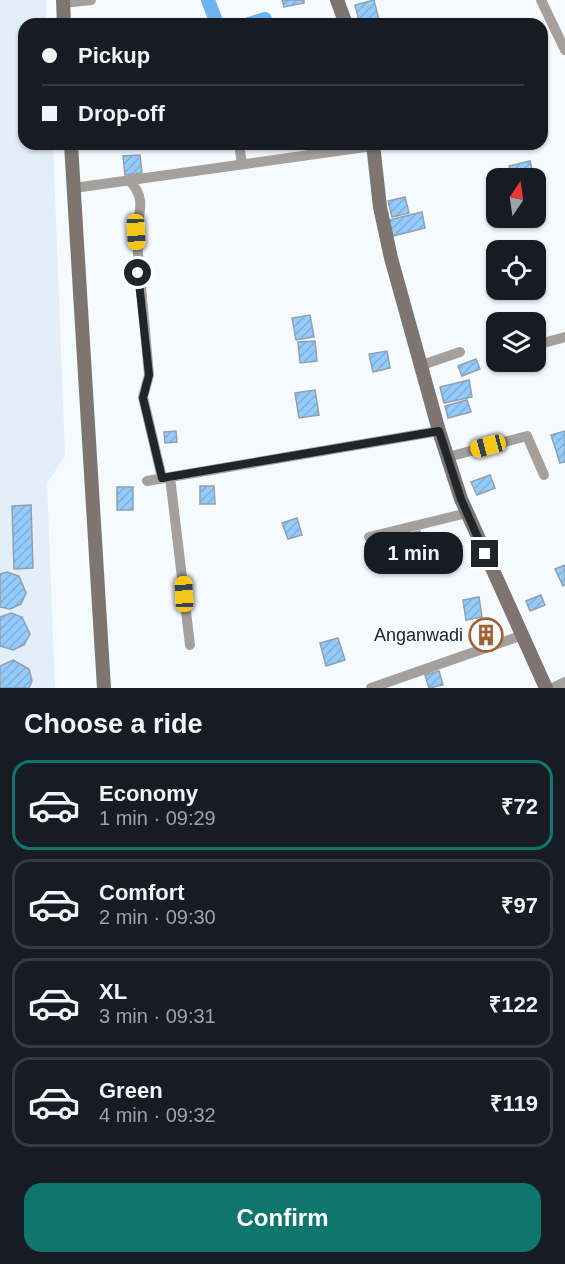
<!DOCTYPE html>
<meta charset="utf-8">
<style>
:root{--surface:#171b24;--page:#20242c;--text:#f1f3f6;--muted:#9ea1a6;--line:#363941;--accent:#0f766e}
body{margin:0;font-family:Helvetica,sans-serif;background:var(--page);color:var(--text);height:100vh;display:flex;flex-direction:column;font-size:22px;white-space:nowrap}
*{box-sizing:border-box;margin:0}
p{font-size:20px;color:var(--muted)}
.icon{flex:none;width:33px;height:33px;fill:none;stroke:currentColor;stroke-width:2;stroke-linecap:round;stroke-linejoin:round}
.map{position:relative;height:688px;overflow:hidden}
.panel{display:flex;flex-direction:column;background:var(--surface);flex:1}
.panel>*{flex:none}
.top-card{position:absolute;left:18px;top:18px;width:530px;height:132px;border-radius:18px;box-shadow:0 2px 4px #0004;display:grid;align-content:center;height:132px;padding:0 24px;background:var(--surface)}
.needle{width:39px;rotate:13deg}
.controls{position:absolute;left:486px;top:168px;display:grid;gap:12px}
.controls a{display:grid;place-items:center;width:60px;height:60px;border-radius:12px;background:var(--surface);box-shadow:0 2px 4px #0004;font-size:30px}
.end{position:absolute;width:27px;height:27px;margin:-14px;border:8px solid #202529;background:#fff;box-shadow:0 0 0 3px #fff}
.from{border-radius:50%}
.bubble{position:absolute;height:42px;border-radius:18px;background:var(--surface);box-shadow:0 2px 4px #0004;font-size:20px;font-weight:700;line-height:42px;text-align:center}
.car{position:absolute;width:18px;height:36px;margin:-18px -9px;border-radius:8px;box-shadow:0 0 4px 2px #0007;background:linear-gradient(#f5c518 24%,#345 0 40%,#f5c518 0 76%,#345 0 86%,#f5c518 0)}
.top-card b{display:flex;align-items:center;gap:21px;height:57px;font-size:22px}
.top-card b+b{border-top:2px solid var(--line)}
.top-card i{width:15px;height:15px;background:var(--text)}
ul{padding:0;list-style:none}
li{display:flex;align-items:center;gap:18px;height:90px;margin:0 12px 9px;padding:0 12px;border:3px solid var(--line);border-radius:18px}
li div{flex:1}
li b{display:block;font-size:22px}
li em{font-style:normal;font-weight:700}
li.selected{border-color:var(--accent)}
li>.icon{width:54px;height:54px;stroke-width:1.5}
h2{padding:0 24px;font-size:27px;line-height:72px}
.primary-button{display:flex;gap:12px;margin-top:auto;padding:12px 24px}
.primary-button a{flex:1;height:69px;border-radius:18px;background:var(--accent);color:#fff;font-size:24px;font-weight:700;line-height:69px;text-align:center}
.map>svg:first-child{display:block}
.built{fill:#e2eef8}
.lines{fill:none;stroke-linecap:round;stroke-linejoin:round}
.canal{stroke:#6cb4f0;stroke-width:14}
.building{fill:url(#building-hatch);stroke:#939faa;stroke-width:1.5}
.minor{stroke:#a6a09c;stroke-width:10}
.secondary{stroke:#7e7570;stroke-width:14}
.route{stroke:#202529;stroke-width:8}
.labels{text-anchor:middle;stroke-width:5;stroke-linejoin:round;paint-order:stroke}
.poi-label{font-size:18px;fill:#202529;stroke:#f5fafe;text-anchor:end}
</style>
<div class="map">
<svg width="565" height="688" viewBox="0 0 565 688">
<defs>
<pattern id="building-hatch" width="6" height="6" patternUnits="userSpaceOnUse" patternTransform="scale(1.5)"><rect width="6" height="6" fill="#93ccfc"/><path d="M-1 1l2-2M0 6l6-6M5 7l2-2" fill="none" stroke="#7eafd8"/></pattern>
</defs>
<rect width="100%" height="100%" fill="#f5fafe"/>
<path class="built" d="M0 0H46L47 24H24V144H53L65 456 47 483 55 688H0Z"/>
<g class="lines">
<path class="canal" d="M208 0 217 24
M249 24 265 19"/>
</g>
<path class="building" d="M282 0H304V3L284 7Z
M374 0 379 20 360 24 355 5Z
M140 155 142 173 125 175 123 156Z
M530 161 534 178H512L509 166Z
M405 197 409 213 392 217 388 201Z
M422 212 425 228 393 236 389 220Z
M310 315 314 337 296 340 292 318Z
M315 341 317 361 300 363 298 342Z
M387 351 390 368 373 372 369 354Z
M476 359 480 369 462 376 458 366Z
M469 380 472 397 444 403 440 387Z
M315 390 319 415 299 418 295 393Z
M467 400 471 412 448 418 445 406Z
M176 431 177 442 165 443 164 432Z
M565 431V462L560 463 551 435Z
M490 475 495 488 477 495 471 482Z
M200 486H214L215 504H200Z
M117 487H133V510H117Z
M31 505 33 568 14 569 12 506Z
M297 518 302 535 288 539 282 523Z
M420 531 425 552 390 560 385 538Z
M457 551 461 564 445 569 441 555Z
M565 565V585L563 586 555 569Z
M7 572 19 576 26 593 21 604 10 609 0 607V574Z
M541 595 545 605 530 611 526 601Z
M479 597 482 617 466 620 463 600Z
M11 613 22 617 30 634 24 645 13 650 0 646V617Z
M496 624 501 639 477 647 471 631Z
M338 638 345 660 326 666 320 643Z
M13 660 29 669 32 681 29 688H0V666Z
M439 671 443 685 429 688 425 675Z"/>
<g class="lines">
<path class="minor" d="M541 0 565 50
M63 3 91 0
M239 144 242 164
M129 180C146 197 140 211 136 232L149 375 143 397 162 478
M74 188 373 146
M536 345 565 337
M419 366 460 352
M448 457 527 436 544 475
M170 477 190 645
M147 481 439 431
M369 537 467 513
M371 688 520 636
M552 688 565 682"/>
<path class="secondary" d="M63 0 64 24
M337 0 346 24
M71 144 104 688
M373 144 380 207 391 258 439 431 461 499 546 688"/>
</g>
<g class="lines">
<path class="route" d="M138 273 149 375 143 398 162 478 439 431 461 499 485 554"/>
</g>
<defs>
<g id="building-ring" transform="scale(1.725)"><circle r="9.5" fill="#f5fafe" stroke="#a3602e" stroke-width="1.5"/><path d="M-4-6H4V6H1V3H-1V6H-4ZM-2.5-4.3h1.7v1.8h-1.7ZM.8-4.3h1.7v1.8H.8ZM-2.5-1h1.7V.8h-1.7ZM.8-1h1.7V.8H.8Z" fill="#a3602e"/></g>
</defs>
<g fill-rule="evenodd">
<use href="#building-ring" x="486" y="635"/>
</g>
<g class="labels">
<g class="poi-label">
<text x="463" y="641">Anganwadi</text>
</g>
</g>
</svg>
<div class="controls">
<a><svg class="needle" viewBox="-14 -14 28 28"><path d="M0-13l5 13h-10z" fill="#e53935"/><path d="M0 13l5-13h-10z" fill="#9ea1a6"/></svg></a>
<a><svg class="icon" aria-label="locate" viewBox="0 0 24 24"><circle cx="12" cy="12" r="6"/><path d="M12 2v4M12 18v4M2 12h4M18 12h4"/></svg></a>
<a><svg class="icon" aria-label="layers" viewBox="0 0 24 24"><path d="M12 4l9 5-9 5-9-5zM3 14l9 5 9-5"/></svg></a>
</div>
<i class="end from" style="left:138px;top:273px"></i>
<i class="end" style="left:485px;top:554px"></i>
<div class="bubble" style="left:364px;top:532px;width:99px">1 min</div>
<i class="car" style="left:136px;top:232px;rotate:177deg"></i>
<i class="car" style="left:488px;top:446px;rotate:255deg"></i>
<i class="car" style="left:184px;top:594px;rotate:357deg"></i>
<div class="top-card">
<b><i class="from"></i>Pickup</b>
<b><i></i>Drop-off</b>
</div>
</div>
<section class="panel">
<h2>Choose a ride</h2>
<ul>
<li class="selected"><svg class="icon" aria-label="car" viewBox="0 0 24 24"><path d="M5 17H2v-5l4-1 3-4h7l3 4 3 1v5h-3M9 17h6M6 11h13"/><circle cx="7" cy="17" r="2"/><circle cx="17" cy="17" r="2"/></svg><div><b>Economy</b><p>1 min · 09:29</p></div><em>₹72</em></li>
<li><svg class="icon" aria-label="car" viewBox="0 0 24 24"><path d="M5 17H2v-5l4-1 3-4h7l3 4 3 1v5h-3M9 17h6M6 11h13"/><circle cx="7" cy="17" r="2"/><circle cx="17" cy="17" r="2"/></svg><div><b>Comfort</b><p>2 min · 09:30</p></div><em>₹97</em></li>
<li><svg class="icon" aria-label="car" viewBox="0 0 24 24"><path d="M5 17H2v-5l4-1 3-4h7l3 4 3 1v5h-3M9 17h6M6 11h13"/><circle cx="7" cy="17" r="2"/><circle cx="17" cy="17" r="2"/></svg><div><b>XL</b><p>3 min · 09:31</p></div><em>₹122</em></li>
<li><svg class="icon" aria-label="car" viewBox="0 0 24 24"><path d="M5 17H2v-5l4-1 3-4h7l3 4 3 1v5h-3M9 17h6M6 11h13"/><circle cx="7" cy="17" r="2"/><circle cx="17" cy="17" r="2"/></svg><div><b>Green</b><p>4 min · 09:32</p></div><em>₹119</em></li>
</ul>
<div class="primary-button"><a>Confirm</a></div>
</section>
